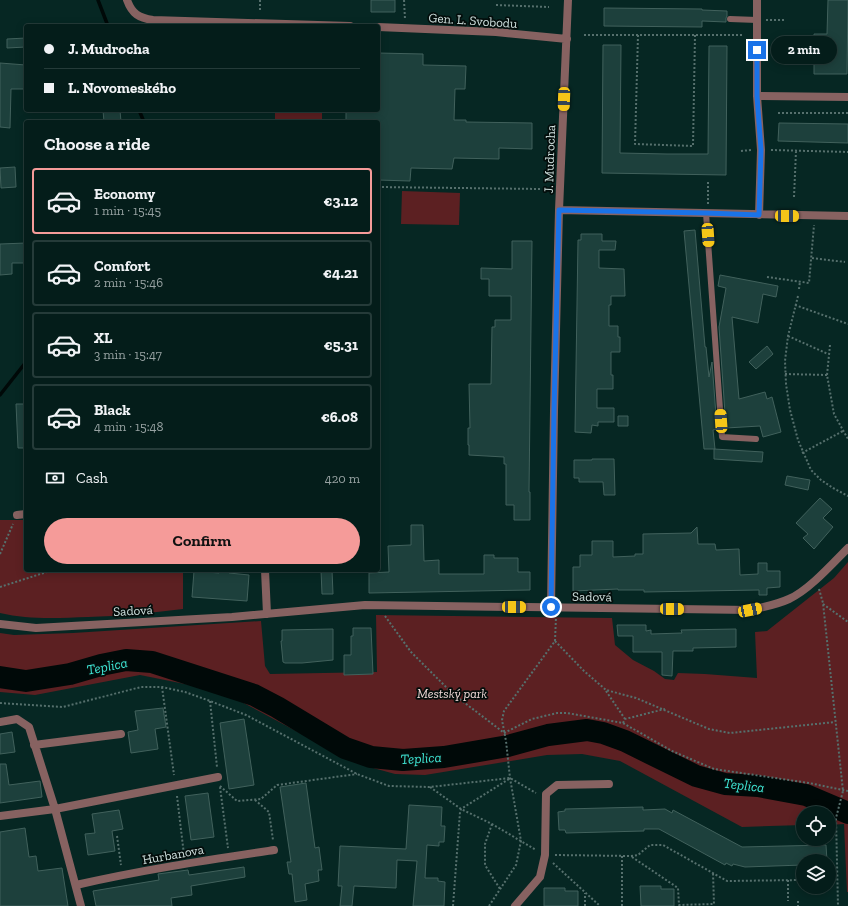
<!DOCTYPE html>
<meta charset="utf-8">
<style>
:root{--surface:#041d1a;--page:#0d2623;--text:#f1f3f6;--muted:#97a2a2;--line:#253b39;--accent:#f59b99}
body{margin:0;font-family:"Zilla Slab",serif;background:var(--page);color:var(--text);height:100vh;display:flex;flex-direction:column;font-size:15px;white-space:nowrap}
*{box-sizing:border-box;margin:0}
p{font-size:13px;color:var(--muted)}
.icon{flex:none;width:22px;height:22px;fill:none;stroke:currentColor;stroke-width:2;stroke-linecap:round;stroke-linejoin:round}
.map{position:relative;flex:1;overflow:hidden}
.side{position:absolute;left:24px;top:120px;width:356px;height:452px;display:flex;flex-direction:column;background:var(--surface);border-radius:4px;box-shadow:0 2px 10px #0003,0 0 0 1px var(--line)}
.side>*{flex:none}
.banner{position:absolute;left:24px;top:24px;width:356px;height:88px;border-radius:4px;box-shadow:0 2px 10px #0003,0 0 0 1px var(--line);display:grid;align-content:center;height:88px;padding:0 20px;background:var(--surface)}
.buttons{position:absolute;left:796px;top:806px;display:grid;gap:8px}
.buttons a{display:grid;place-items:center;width:40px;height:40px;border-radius:50%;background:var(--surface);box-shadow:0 2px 10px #0003,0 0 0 1px var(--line);font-size:20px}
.end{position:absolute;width:18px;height:18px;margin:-9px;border:5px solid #1a73e8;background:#fff;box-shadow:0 0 0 2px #fff}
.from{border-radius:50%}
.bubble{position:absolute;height:28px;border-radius:14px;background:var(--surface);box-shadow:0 2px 10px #0003,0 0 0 1px var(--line);font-size:13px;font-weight:700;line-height:28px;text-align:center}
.car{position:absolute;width:12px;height:24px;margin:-12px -6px;border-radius:5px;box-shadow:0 0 3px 1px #0007;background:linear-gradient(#f5c518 24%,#345 0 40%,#f5c518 0 76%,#345 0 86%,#f5c518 0)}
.banner b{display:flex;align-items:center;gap:14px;height:38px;font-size:15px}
.banner b+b{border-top:1px solid var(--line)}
.banner i{width:10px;height:10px;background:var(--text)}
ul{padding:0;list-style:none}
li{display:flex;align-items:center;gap:12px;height:66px;margin:0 8px 6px;padding:0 12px;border:2px solid var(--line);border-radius:4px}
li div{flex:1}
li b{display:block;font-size:15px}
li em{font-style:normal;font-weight:700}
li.active{border-color:var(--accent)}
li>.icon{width:36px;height:36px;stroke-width:1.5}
h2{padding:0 20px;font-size:18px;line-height:48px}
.pay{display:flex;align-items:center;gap:10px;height:44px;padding:0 20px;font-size:15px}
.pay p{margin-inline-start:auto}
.cta{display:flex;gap:8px;margin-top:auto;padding:8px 20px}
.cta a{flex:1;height:46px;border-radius:24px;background:var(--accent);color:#111;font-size:16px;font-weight:700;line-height:46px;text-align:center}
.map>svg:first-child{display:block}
.green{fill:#5c2022}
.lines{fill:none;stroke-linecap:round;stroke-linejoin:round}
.stream{stroke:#000908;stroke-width:3.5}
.river{stroke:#000908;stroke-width:22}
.building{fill:#1d403c;stroke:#41615c}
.path{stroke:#56706d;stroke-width:2;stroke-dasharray:2 2;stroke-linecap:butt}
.service{stroke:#876261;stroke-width:6}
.minor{stroke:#876261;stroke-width:8}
.route{stroke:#1a73e8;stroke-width:5}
.labels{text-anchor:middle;stroke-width:3.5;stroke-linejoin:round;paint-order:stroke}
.street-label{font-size:13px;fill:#cfe0de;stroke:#030d0b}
.park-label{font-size:13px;font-style:italic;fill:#f1d8d7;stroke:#030d0b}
.water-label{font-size:14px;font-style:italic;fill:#40e9d8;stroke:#030d0b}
</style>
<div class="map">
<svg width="848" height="906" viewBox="0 0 848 906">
<rect width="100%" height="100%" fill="#062723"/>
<path class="green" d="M275 110H322V122H275Z
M402 191 460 193 459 225 401 224Z
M0 520H26V570H183V609C151 613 120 616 88 617 59 618 29 620 0 613Z
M848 562V892H847L844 824 829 825V813H803V825L742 827 620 761 582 754 547 755 425 775 395 774 366 766 339 754 238 700 195 686 140 675 35 695 0 692V633L14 635 73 633 261 621 265 666 270 674 377 672 376 615 612 618 615 645 633 660 654 671 665 679 674 680 678 673 705 674 757 678 755 632 767 631 834 578Z"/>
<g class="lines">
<path class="stream" d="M98 0 108 26
M139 110 144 122
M0 395 26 362"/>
<path class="river" d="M0 677 26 681 70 674 101 665 126 660 152 662 254 695 277 707 345 748 371 757 403 760 444 757 508 746 548 735 587 730 603 733 625 741 696 776 725 784 758 786 806 795 848 813"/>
</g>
<path class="building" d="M371 0H395V12H371Z
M828 0H848L847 74H814V34H827Z
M604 8 702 9V10L727 11V16L726 18V22L702 21V27L604 26Z
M26 38V47L7 48V39Z
M603 45H621L620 153 667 154H708L709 46H727L726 175 602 173Z
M378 53 423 54V65L466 66 465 89H455L454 120H466V122L532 123V149L499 148V159L454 158 452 169 411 168 410 181 378 180V122H346V110H378Z
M0 63 26 65V89H11L10 128 0 127Z
M103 110H120L121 122H104Z
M779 123 848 124V143L778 141Z
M15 167 16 187 1 188 0 168Z
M695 230 705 347H706L709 377 712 362 717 429 713 430 715 449H704L684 231Z
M581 234H602V241H616L615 250H599V268L624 269 625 296H611V305H609V326H618V337H620V352H611V375H613V389H597V408H614V422H598V426L592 425 591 433 575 432 578 240H581Z
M512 241H532L529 492H530V520H514V505H506V464H504V457L469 455V445H468V428H470L469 384H491L492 327H495V320H511V296H489V279H481V268L512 269Z
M26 243V263H12V274L0 275V244Z
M720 275 778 286 776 297 763 294 758 323 732 317 739 399 765 392 767 399 772 397 781 432 763 437 760 426 726 428 719 327 726 288 718 286Z
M767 346 773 354 756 369 749 362Z
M16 404H26V448H18Z
M618 416H628V426H618Z
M714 449 763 452 762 462 714 459Z
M592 459H614L615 495H604L603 482H579V478H574V460H592Z
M787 476 810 480 808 490 785 485Z
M820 498 832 509 823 518 833 527 814 549 803 538 808 534 796 523Z
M411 525H423L424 561 439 560V574H484V555H494V558H518V572H530V590L369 593V573L389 572 388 546 411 545Z
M697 527 698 544H715L716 550 739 549 740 575 758 574V563H767V571H780V587L767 588V595H759V590L644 592V590H618V589L573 591V567H580V555H592V541H613V557L635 556V554H643V534L691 533Z
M219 570H229V573L249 575 247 601 192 597 194 571 219 573Z
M321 570H332L333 594H322Z
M617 625H646V631L651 630V634L682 633 681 630 736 629V647L693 648V651H673L672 676 662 675V652H633V636H618Z
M353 628H371L373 674 344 675V655H351V636H353Z
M333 629V660L302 663H285L283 662 281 641H282V630Z
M163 708 166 727 155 729 158 749 131 753 128 732 138 730 135 711Z
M244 719 254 785 229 789 220 723Z
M12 732 15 752 0 754V734Z
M0 764H6L9 785 40 781 42 797 0 803Z
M306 783 315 848 319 847 322 870H318L319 881 305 884 307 900 295 902 292 874H289L287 862H291L280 787Z
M208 793 214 837 191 840 185 796Z
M409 805 442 807 441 826H445L444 842H439V846L427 845 425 878H438V881L445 882 444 906H413L417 861 397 860 396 888 354 886 352 906H340L342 886H338L340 846 406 849Z
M643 807V810L665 809 672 813 673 810 742 847 826 845 827 861H803V865L745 867 733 864 732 866 726 863 725 865 659 829H644V831L566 833 565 830H559L558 812 565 811V809Z
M119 810 123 829 112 831 115 851 88 855 85 834 95 833 92 814Z
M25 828 29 857 36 856 38 871 62 868 68 906H0V832Z
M244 867 245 877 191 886 192 895 171 898 172 906H96L93 891 159 880 158 874 188 870 189 875Z
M640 886H661V889H674V906H641Z
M544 888H565V891H578V906H544Z"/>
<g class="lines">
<path class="path" d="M260 0V11
M404 0 405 19
M496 5 549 7
M766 20H784
M584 35H743
M638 35 635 144 693 146 695 35
M778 113H848
M771 150 848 152
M741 151 751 150
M378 187 542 189
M794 197 796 151
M708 204V180
M812 258 845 262
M767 277 809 283 814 225
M799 289 800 281
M798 296 788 336 785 361 786 384 790 410 798 440 811 470 821 480 833 488 848 496
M795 305 848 324
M788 336 828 354
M830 345 827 375 834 414 848 439
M785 374 827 375
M802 453 843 431
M0 554 13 524
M0 587 53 570
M819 589 823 603 843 791 836 818 838 906
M823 604 848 622
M385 616 411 652 453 694 503 732
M555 641 584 671 606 690 636 698 709 729 730 733 835 722
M162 687 174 775
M606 691 625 719
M210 701 217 767
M0 703 63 707 141 687H162L185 692 210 701 246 715 357 774 389 786 430 787 510 778 536 793
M623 723 625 719 665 709
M504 733 532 719 557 713H567L623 723 672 751 714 769 809 783 848 791
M220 786 237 801 261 799 277 785 357 774
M220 787 228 848
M430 787 461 809 492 824 536 850
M177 796 184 855
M255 800 269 812 273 840
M492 824 485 844V865L500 889
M117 836 121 865
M555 855 631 856 638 855 650 845H663L727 881 803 880
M632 857 678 888 679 905 714 904 713 873
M553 863 600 906
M788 880V901
M829 880H837
M798 901V906
M453 906 460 812 461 809 509 779
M489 906 516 865 521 841 510 778 506 741 502 720 504 711 555 641 556 617
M585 906V893
M622 906V856"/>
<path class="service" d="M730 19 757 20
M706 213 722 437 756 439"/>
<path class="minor" d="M127 0C132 14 139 18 153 20L350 26
M757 0V96L761 150 759 215
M378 27 496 32 567 39
M757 96 848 97
M559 210 848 216
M17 515 26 514
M265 570 267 614
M551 607 554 411 559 210 568 0
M0 624 36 628 232 617 365 605 750 610C763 607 776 605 789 599 809 590 832 564 848 548
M0 722 17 719 29 727 55 809 218 777
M34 745 121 734
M0 816 55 809 81 906
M76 885C141 870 208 860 274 850
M515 906 540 877 545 855 546 794 557 785 609 784"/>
</g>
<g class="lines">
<path class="route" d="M551 607 554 411 559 210 706 213 759 215 761 150 757 96V50"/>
</g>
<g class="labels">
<g class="street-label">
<text transform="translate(473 20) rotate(4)" y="5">Gen. L. Svobodu</text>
<text transform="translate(549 159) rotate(-88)" y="5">J. Mudrocha</text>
<text transform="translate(592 596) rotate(1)" y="5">Sadová</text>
<text transform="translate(133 610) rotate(-3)" y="5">Sadová</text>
<text transform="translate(173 854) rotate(-10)" y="5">Hurbanova</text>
</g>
<g class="park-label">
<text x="452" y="698">Mestský park</text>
</g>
<g class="water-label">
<text transform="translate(107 666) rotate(-11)" y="5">Teplica</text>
<text transform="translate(421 758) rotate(-3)" y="5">Teplica</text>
<text transform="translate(744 785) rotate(7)" y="5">Teplica</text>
</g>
</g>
</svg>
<div class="buttons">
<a><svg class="icon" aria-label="locate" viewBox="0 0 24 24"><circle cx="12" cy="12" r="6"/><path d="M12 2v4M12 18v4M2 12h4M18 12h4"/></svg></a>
<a><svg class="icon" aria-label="layers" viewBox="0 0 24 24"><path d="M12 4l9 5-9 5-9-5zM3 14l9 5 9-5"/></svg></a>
</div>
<i class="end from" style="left:551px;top:607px"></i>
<i class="end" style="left:757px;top:50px"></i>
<div class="bubble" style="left:771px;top:36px;width:66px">2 min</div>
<i class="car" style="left:564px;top:99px;rotate:182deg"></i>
<i class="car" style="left:787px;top:216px;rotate:91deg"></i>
<i class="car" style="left:708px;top:235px;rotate:176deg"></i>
<i class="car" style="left:721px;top:421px;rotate:356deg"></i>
<i class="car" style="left:514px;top:607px;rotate:91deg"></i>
<i class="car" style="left:672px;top:609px;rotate:91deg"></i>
<i class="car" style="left:750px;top:610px;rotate:78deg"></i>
<div class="banner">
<b><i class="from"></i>J. Mudrocha</b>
<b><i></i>L. Novomeského</b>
</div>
<section class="side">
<h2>Choose a ride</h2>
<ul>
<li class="active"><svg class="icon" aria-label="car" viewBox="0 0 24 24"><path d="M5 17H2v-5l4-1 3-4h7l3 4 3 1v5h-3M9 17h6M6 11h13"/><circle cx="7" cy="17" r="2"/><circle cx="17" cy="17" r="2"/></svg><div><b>Economy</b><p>1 min · 15:45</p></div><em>€3.12</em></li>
<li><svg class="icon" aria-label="car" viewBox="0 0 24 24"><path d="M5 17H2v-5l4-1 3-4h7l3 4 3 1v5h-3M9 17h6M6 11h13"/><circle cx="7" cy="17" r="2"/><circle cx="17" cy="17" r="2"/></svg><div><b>Comfort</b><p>2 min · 15:46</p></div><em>€4.21</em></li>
<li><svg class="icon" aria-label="car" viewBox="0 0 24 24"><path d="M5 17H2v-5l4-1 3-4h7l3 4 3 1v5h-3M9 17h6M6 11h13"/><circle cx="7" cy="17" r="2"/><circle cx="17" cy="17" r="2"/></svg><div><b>XL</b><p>3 min · 15:47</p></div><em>€5.31</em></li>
<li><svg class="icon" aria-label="car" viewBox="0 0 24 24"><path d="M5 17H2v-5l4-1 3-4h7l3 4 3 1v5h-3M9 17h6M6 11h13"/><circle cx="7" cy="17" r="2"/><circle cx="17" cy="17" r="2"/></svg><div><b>Black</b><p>4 min · 15:48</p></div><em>€6.08</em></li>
</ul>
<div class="pay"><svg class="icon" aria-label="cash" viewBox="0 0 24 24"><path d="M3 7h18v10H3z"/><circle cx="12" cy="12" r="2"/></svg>Cash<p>420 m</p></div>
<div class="cta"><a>Confirm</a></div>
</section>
</div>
